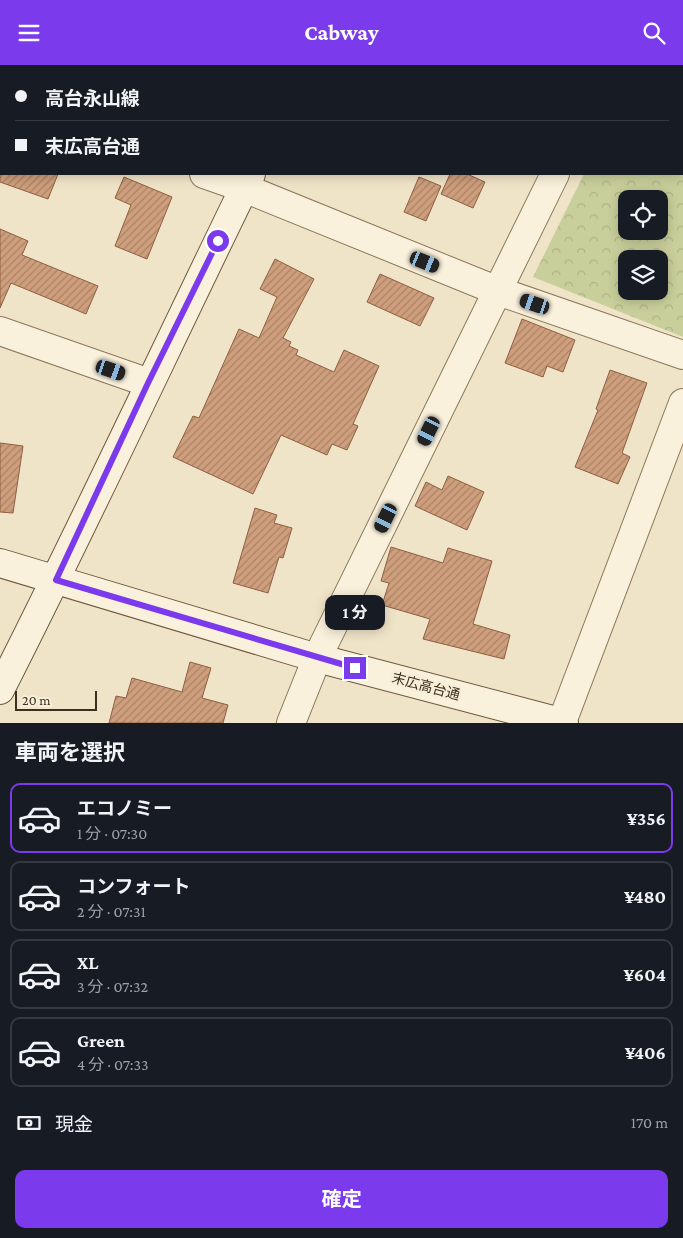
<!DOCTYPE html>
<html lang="ja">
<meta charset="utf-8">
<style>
:root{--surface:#171b24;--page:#242831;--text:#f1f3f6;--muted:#9ea1a6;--line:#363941;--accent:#7c3aed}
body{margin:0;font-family:"Crimson Pro","Noto Sans JP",serif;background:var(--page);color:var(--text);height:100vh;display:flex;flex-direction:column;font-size:19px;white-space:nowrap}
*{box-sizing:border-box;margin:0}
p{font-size:16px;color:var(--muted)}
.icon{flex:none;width:28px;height:28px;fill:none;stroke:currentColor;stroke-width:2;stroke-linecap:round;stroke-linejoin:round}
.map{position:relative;height:658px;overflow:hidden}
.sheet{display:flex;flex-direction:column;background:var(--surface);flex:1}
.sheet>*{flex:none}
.banner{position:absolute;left:0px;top:0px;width:684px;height:110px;box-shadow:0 2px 12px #0003;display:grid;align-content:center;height:110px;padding:0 15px;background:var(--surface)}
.buttons{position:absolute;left:618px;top:125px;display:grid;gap:10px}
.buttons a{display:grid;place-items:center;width:50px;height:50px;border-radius:10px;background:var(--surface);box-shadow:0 2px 12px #0003;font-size:25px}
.scale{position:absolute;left:15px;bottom:12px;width:82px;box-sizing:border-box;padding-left:5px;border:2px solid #3d2e20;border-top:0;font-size:14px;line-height:18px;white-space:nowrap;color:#3d2e20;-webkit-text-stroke:4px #f7eed8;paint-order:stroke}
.end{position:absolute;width:22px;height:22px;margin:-11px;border:6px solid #7c3aed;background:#fff;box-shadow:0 0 0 2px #fff}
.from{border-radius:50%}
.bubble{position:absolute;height:35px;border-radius:10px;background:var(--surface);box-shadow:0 2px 12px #0003;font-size:16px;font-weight:700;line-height:35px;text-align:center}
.car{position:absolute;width:15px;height:30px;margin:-15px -8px;border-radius:6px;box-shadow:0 0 4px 1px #0007;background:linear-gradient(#222 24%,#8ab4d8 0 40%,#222 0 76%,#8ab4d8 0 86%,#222 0)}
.banner b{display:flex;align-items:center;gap:18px;height:48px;font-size:19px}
.banner b+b{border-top:1px solid var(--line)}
.banner i{width:12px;height:12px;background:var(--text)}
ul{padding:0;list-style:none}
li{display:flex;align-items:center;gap:15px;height:70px;margin:0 10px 8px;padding:0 5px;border:2px solid var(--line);border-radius:10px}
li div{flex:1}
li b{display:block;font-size:19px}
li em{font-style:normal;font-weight:700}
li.selected{border-color:var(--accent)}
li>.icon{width:45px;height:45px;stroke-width:1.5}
h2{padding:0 15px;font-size:22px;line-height:60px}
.pay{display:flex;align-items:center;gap:12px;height:55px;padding:0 15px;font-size:19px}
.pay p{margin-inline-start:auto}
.cta{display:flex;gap:10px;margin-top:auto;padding:10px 15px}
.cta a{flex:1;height:58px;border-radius:10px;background:var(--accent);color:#fff;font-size:20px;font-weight:700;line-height:58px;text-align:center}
header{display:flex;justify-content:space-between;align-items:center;height:65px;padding:0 15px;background:var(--accent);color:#fff;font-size:22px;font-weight:700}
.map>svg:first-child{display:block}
.forest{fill:url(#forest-crowns);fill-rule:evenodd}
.building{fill:url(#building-hatch);stroke:#8d5f41}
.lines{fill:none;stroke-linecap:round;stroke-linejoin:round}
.street-casing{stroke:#8d765c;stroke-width:30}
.secondary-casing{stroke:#6f573f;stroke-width:30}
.street{stroke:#faf1dc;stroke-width:28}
.secondary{stroke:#faf1dc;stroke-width:28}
.route{stroke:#7c3aed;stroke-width:6}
.labels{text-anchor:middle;stroke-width:5;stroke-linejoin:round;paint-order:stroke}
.street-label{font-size:14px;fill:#3d2e20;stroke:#f7eed8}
</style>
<header><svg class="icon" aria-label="menu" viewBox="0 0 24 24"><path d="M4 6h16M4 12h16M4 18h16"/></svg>Cabway<svg class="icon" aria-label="search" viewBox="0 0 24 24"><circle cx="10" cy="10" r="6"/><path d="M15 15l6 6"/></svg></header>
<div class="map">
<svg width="683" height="658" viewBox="0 0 683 658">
<defs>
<pattern id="forest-crowns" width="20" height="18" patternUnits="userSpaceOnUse" patternTransform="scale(1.25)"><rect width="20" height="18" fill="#c9cf9b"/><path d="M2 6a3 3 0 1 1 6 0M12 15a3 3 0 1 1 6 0" fill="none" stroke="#aeb285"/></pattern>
<pattern id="building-hatch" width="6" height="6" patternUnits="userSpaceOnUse" patternTransform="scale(1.25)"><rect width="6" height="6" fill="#cf9f7d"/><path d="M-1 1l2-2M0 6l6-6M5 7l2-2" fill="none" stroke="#a98266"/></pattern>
</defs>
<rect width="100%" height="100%" fill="#f0e4c8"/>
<path class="forest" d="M683 41V272L533 212 584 109H682ZM626 134H659V166H626ZM626 194H659V226H626Z"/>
<path class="building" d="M0 109H58L48 134 0 117Z
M450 109H467L485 117 473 143 441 129Z
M124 112 172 132 147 194 115 181 131 140 115 133Z
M419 112 441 121 426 156 404 147Z
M0 164 28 176 22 190 98 221 86 249 11 218 0 243Z
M275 194 314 214 283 273 291 277 289 281 298 285 296 290 334 307 344 285 379 301 353 359 358 361 347 385 332 379 327 390 281 370 253 429 173 392 193 351 199 353 239 264 259 273 277 232 260 224Z
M380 209 434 233 420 261 367 237Z
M522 254 575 275 563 307 547 301 543 312 505 298Z
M610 305 647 318 622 388 630 392 618 419 575 402 598 345 596 344Z
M0 378 23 381 13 448 0 447Z
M448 411 484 427 467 465 415 441 426 417 442 425Z
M255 443 277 450 274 458 292 463 283 493 279 492 268 528 233 518Z
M391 482 443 498 448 483 492 496 473 559 510 570 504 594 423 574 430 554 382 540 389 518 381 516Z
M190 597 211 603 202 633 228 640 223 658H109L116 631 126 633 132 613 182 627Z"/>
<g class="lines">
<g class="street-casing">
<path id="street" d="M616 0 620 1
M10 1V0
M0 21 1 19
M682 24H683
M204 109 244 123 498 226 683 290
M0 266 149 318
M562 657 683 338
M291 658 317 593 555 109"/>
</g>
<g class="secondary-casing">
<path id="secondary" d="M304 1V0
M0 498 317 593 564 658
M0 625C87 454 167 281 251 109"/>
</g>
<use href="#street" class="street"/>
<use href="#secondary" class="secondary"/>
</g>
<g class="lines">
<path class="route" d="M218 176 148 318 56 515 355 603"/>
</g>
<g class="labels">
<g class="street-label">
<text transform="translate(426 621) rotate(15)" y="5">末広高台通</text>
</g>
</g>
</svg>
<div class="buttons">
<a><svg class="icon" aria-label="locate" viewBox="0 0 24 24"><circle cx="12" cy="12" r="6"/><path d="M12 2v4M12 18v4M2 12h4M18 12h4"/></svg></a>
<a><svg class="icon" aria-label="layers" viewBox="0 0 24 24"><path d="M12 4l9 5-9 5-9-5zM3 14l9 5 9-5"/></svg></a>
</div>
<div class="scale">20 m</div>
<i class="end from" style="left:218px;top:176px"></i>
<i class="end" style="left:355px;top:603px"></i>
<div class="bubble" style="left:325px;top:530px;width:60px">1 分</div>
<i class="car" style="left:425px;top:197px;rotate:112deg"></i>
<i class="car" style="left:535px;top:239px;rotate:289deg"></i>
<i class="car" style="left:111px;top:305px;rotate:109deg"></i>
<i class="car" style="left:429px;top:366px;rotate:206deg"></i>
<i class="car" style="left:386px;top:453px;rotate:206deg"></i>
<div class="banner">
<b><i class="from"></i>高台永山線</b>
<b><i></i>末広高台通</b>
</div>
</div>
<section class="sheet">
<h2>車両を選択</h2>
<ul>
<li class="selected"><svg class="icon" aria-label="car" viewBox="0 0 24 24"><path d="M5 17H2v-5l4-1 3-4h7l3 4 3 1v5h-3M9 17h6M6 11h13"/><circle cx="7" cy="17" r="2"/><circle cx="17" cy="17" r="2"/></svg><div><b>エコノミー</b><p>1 分 · 07:30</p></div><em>¥356</em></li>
<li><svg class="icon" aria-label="car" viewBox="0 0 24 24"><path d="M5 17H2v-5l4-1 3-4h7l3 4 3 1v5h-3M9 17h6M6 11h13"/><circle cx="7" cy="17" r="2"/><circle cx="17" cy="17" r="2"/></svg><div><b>コンフォート</b><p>2 分 · 07:31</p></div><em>¥480</em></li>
<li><svg class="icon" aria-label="car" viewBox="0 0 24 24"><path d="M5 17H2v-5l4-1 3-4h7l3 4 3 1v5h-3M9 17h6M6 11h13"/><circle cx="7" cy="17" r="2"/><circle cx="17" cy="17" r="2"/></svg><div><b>XL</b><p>3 分 · 07:32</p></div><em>¥604</em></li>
<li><svg class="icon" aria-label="car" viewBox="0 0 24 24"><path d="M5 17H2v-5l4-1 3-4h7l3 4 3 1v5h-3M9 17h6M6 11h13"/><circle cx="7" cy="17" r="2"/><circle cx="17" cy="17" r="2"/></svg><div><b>Green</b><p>4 分 · 07:33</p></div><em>¥406</em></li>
</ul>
<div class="pay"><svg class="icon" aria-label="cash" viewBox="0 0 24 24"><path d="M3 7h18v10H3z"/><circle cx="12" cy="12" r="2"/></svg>現金<p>170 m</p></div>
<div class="cta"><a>確定</a></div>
</section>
